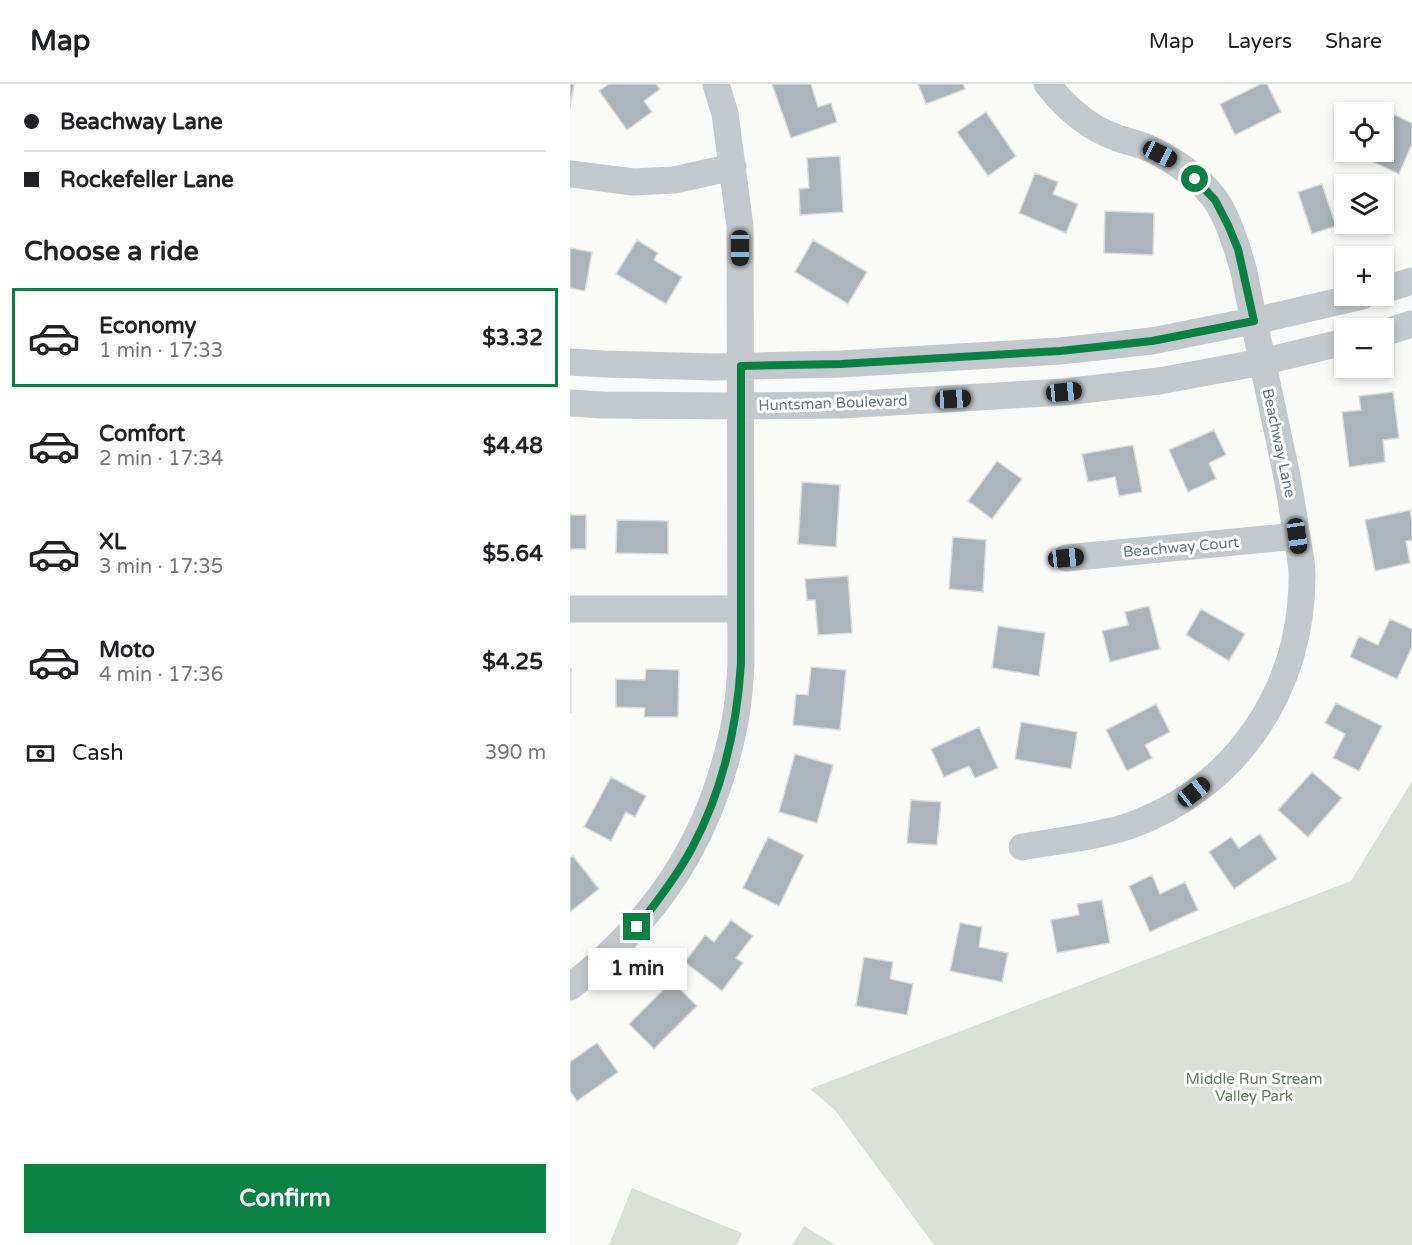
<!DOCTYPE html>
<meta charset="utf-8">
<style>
:root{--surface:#fff;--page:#f2f2f2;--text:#202124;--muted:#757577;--line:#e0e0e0;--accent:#0b8043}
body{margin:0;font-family:"Varela Round",sans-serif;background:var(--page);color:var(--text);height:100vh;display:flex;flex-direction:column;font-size:22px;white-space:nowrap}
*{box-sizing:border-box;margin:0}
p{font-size:20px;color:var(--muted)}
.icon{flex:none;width:33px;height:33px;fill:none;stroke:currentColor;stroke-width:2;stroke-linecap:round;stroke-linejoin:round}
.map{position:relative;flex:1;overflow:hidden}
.sheet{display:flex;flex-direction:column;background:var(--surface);width:570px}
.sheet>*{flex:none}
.banner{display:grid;align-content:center;height:132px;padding:0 24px;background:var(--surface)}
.buttons{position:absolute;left:764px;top:18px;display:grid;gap:12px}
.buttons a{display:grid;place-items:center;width:60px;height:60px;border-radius:0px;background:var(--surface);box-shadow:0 3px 9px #0003;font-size:30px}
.end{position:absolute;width:27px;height:27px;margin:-14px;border:8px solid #0b8043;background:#fff;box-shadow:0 0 0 3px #fff}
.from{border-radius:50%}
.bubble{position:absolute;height:42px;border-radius:0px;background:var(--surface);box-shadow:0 3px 9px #0003;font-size:20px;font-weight:700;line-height:42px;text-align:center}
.car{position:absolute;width:18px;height:36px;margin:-18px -9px;border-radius:8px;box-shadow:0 0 4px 2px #0007;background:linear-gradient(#222 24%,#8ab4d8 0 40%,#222 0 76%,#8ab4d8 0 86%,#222 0)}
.banner b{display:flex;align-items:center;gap:21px;height:57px;font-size:22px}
.banner b+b{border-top:2px solid var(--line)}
.banner i{width:15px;height:15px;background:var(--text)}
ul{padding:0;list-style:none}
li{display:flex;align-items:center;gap:18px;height:99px;margin:0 12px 9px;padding:0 12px;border:3px solid transparent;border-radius:0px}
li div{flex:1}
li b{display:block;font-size:22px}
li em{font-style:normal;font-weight:700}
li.current{border-color:var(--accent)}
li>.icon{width:54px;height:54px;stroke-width:1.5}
h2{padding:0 24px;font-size:27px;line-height:72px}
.pay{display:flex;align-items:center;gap:15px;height:66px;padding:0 24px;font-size:22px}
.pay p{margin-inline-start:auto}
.primary-button{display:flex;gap:12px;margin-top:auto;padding:12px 24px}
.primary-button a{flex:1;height:69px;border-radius:0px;background:var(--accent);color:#fff;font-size:24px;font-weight:700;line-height:69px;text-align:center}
header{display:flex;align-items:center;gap:36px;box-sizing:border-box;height:84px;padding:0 30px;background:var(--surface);border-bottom:2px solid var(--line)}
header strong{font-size:28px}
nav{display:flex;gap:33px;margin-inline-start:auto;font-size:21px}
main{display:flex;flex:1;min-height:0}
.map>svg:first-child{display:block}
.green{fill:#dadfd7}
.building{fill:#aab3b9;stroke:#dcdcda;stroke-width:1.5}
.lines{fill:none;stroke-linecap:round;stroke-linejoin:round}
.minor{stroke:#c3c8cc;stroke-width:27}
.route{stroke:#0b8043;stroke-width:8}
.labels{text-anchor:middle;stroke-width:6;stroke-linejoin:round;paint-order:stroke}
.street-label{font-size:15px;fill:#657683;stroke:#fff}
.park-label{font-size:15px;fill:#687a64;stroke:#fff}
</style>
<header>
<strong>Map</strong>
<nav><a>Map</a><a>Layers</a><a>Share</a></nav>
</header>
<main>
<section class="sheet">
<div class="banner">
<b><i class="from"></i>Beachway Lane</b>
<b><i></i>Rockefeller Lane</b>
</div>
<h2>Choose a ride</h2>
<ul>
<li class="current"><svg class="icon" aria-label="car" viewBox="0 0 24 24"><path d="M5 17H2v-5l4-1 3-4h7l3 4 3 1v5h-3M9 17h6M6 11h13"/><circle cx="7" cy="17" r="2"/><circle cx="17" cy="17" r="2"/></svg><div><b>Economy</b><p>1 min · 17:33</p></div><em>$3.32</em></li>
<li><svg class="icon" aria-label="car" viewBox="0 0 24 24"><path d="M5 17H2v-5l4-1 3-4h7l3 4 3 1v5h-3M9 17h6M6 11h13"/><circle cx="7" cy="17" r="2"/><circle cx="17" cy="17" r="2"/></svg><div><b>Comfort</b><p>2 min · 17:34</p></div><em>$4.48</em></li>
<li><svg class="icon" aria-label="car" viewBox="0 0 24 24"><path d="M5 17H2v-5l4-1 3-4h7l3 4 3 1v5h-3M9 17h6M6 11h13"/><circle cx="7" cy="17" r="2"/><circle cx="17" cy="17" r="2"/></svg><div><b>XL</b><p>3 min · 17:35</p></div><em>$5.64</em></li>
<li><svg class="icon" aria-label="car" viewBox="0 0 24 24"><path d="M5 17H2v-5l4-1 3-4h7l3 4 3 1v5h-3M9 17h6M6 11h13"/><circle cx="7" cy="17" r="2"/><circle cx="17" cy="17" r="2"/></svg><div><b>Moto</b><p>4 min · 17:36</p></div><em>$4.25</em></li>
</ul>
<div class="pay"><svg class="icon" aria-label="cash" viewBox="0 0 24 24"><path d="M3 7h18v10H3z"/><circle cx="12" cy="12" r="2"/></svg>Cash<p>390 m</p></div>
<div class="primary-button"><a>Confirm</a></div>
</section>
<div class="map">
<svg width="842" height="1161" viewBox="0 0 842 1161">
<rect width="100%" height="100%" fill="#fafaf8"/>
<path class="green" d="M842 697V1161H364L265 1026 240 1005 781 797Z
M62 1104 172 1149 167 1161H39Z
M234 1142 265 1161H222Z"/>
<path class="building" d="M0 0H4L0 24Z
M39 0H86L90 5 74 17 82 28 57 46 29 7Z
M202 0H241L248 23 261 19 267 38 221 54Z
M348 0H393L395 5 356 20Z
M691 0H697L711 28 665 51 650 20Z
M416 28 446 72 418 92 387 48Z
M823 30 842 39V60L829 90 801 77 806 68H813V51Z
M270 72 273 128 230 131 229 105 239 104 237 74Z
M465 89 488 98 483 110 508 120 496 149 449 129Z
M752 100 766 142 742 150 728 108Z
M535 127 584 129 583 171 534 169Z
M67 156 88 169 84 176 112 193 96 220 46 190Z
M243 156 297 188 278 220 225 188Z
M0 164 22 168 15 207 0 204Z
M823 308 829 354 813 356 815 378 779 383 772 328 791 326 789 312Z
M644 346 656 371 639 379 646 395 618 408 599 366Z
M563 361 572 408 549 412 545 393 518 398 512 370Z
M427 377 452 395 422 435 398 417Z
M232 398 270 401 266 463 228 460Z
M840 426 842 438V456L836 457 840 479 805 487 795 436Z
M0 431H16V465H0Z
M47 436 98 437V470L46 469Z
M383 453 416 456 413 508 379 505Z
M278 492 282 549 248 551 245 516H237L235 495Z
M579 522 590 565 540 578 532 547 558 541 555 528Z
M631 525 675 550 659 577 616 551Z
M820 535 842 545V563L827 595 780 573 789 552 808 561Z
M428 542 475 549 469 592 422 584Z
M241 583 276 586 270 646 223 641 226 610 238 611Z
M0 585H1V628H0Z
M76 585 109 586 108 633H74L75 624 46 623V595L75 596Z
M766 619 812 642 789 687 763 674 775 650 755 639Z
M586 620 600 648 575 661 582 674 557 687 536 646Z
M451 638 507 648 501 685 445 675Z
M409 643 428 684 405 694 399 682 374 693 361 665Z
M225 670 263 681 247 739 209 728Z
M742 688 772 714 738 753 708 726Z
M41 693 76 712 65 733 56 728 41 757 14 743Z
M341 716 371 718 367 761 337 759Z
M690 750 707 775 664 805 639 768 661 753 669 764Z
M198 753 234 771 209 822 173 804Z
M3 772 29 805 0 828V774Z
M582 791 590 810 615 798 628 826 580 848 559 802Z
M532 816 540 859 487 869 481 836 509 831 507 820Z
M161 836 183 852 166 874 173 879 152 907 115 878 135 851 144 858Z
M390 839 412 843 409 863 438 869 432 898 380 887Z
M294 873 323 878 320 895 343 900 337 931 286 922Z
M102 897 127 922 84 965 59 940Z
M27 959 48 988 7 1017 0 1007V978Z"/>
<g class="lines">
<path class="minor" d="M0 90 63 98 104 96 163 83
M813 206 842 197
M813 249 842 240
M0 278 35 280 144 283 271 280 490 267 582 257 697 234 792 212
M0 319 33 321 170 322 273 321 494 308 589 297 692 278 774 258
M496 474 727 452
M0 525H170
M452 763C486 757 526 753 559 742 667 704 733 604 732 490 732 478 729 466 727 454 723 427 719 401 713 374 700 312 686 250 674 188 668 166 658 133 645 115 628 92 601 74 576 63 566 59 555 57 545 53 517 43 495 23 477 0
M0 903C87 836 140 755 163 647 168 625 170 601 171 579L170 142 155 30 146 0"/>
</g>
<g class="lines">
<path class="route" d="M67 843C87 818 107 792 122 764 153 706 167 643 171 579V282L271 280 490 267 582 257 684 237 668 165 658 141 645 116 625 95"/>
</g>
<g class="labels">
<g class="street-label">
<text transform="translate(263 319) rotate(-2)" y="5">Huntsman Boulevard</text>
<text transform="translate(709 359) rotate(78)" y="5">Beachway Lane</text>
<text transform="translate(611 463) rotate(-5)" y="5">Beachway Court</text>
</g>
<g class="park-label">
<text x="684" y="1000">Middle Run Stream<tspan x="684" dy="17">Valley Park</tspan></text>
</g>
</g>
</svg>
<div class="buttons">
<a><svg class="icon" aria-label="locate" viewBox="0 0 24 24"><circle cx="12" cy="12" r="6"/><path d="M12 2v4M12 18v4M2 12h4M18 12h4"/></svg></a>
<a><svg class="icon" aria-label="layers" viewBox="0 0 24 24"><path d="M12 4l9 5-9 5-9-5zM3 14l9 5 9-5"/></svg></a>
<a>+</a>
<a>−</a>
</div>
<i class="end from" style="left:625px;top:95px"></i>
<i class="end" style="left:67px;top:843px"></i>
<div class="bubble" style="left:18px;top:864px;width:99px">1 min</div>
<i class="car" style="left:590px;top:70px;rotate:117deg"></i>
<i class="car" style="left:170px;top:164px;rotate:180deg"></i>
<i class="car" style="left:494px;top:308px;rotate:84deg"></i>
<i class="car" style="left:383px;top:315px;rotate:87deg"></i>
<i class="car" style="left:727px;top:452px;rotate:172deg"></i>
<i class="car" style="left:496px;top:474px;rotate:84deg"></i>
<i class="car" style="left:624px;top:708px;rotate:51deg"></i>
</div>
</main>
